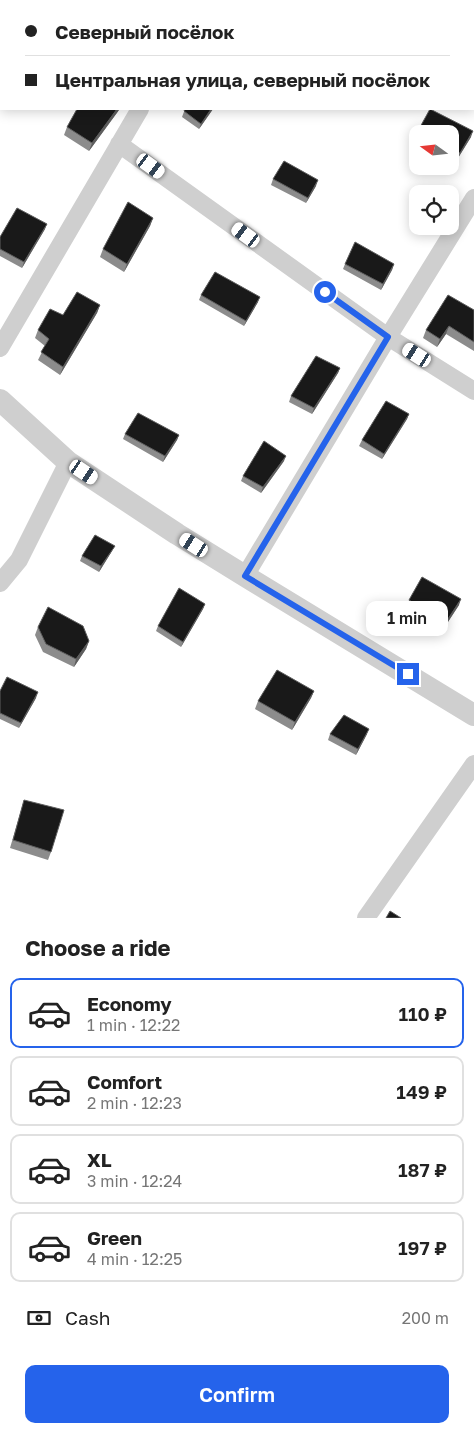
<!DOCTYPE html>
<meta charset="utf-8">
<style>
:root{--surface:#fff;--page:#f6f6f6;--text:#222;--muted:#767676;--line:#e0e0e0;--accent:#2563eb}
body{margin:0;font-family:"Golos Text",sans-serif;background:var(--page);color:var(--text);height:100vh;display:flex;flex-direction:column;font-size:19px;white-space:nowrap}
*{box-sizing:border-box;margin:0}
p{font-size:16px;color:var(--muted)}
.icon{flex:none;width:28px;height:28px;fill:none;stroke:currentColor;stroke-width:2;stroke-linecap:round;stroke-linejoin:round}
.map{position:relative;height:918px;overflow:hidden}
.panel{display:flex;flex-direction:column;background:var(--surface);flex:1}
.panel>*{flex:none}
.guide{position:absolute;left:0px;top:0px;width:475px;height:110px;box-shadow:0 2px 12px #0003;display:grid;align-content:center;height:110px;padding:0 25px;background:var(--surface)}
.needle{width:32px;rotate:285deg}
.fabs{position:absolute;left:409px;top:125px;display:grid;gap:10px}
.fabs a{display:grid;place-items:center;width:50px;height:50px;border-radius:10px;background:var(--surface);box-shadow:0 2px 12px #0003;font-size:25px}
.end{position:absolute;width:22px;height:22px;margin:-11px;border:6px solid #2563eb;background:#fff;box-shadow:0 0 0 2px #fff}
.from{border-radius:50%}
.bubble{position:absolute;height:35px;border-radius:10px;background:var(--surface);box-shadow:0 2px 12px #0003;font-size:16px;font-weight:600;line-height:35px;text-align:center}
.car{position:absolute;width:15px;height:30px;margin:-15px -8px;border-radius:6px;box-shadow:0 0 4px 1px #0007;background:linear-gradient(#fff 24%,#345 0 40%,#fff 0 76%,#345 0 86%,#fff 0)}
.guide b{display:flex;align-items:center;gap:18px;height:48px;font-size:19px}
.guide b+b{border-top:1px solid var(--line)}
.guide i{width:12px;height:12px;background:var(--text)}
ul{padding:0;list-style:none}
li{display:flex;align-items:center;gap:15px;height:70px;margin:0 10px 8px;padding:0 15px;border:2px solid var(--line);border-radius:10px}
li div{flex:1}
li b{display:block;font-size:19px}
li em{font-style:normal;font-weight:600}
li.selected{border-color:var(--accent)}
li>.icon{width:45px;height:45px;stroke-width:1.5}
h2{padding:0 25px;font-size:22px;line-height:60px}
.pay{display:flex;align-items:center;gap:12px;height:55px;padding:0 25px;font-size:19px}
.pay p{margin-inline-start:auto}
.primary-button{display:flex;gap:10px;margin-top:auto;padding:10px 25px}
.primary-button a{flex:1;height:58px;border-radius:10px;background:var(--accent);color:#fff;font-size:20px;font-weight:600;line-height:58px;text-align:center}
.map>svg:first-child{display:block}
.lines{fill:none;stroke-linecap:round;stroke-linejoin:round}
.minor{stroke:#cfcfcf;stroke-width:18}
.tertiary{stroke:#cfcfcf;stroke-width:22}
.wall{fill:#8c8c8c}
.shaded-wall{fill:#5e5e5e}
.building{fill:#191919;stroke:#5e5e5e}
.route{stroke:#2563eb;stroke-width:6}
</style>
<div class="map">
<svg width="474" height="918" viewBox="0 0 474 918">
<rect width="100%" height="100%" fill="#fff"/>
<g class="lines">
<path class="minor" d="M363 0 364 1
M206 1V0
M474 82V83
M119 144 388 337 474 391
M0 348 140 109
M245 576 388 337 474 198
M0 583 19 560 68 462
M366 918 474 764"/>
<path class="tertiary" d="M0 400 68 462 177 534 245 576 474 715"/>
</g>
<path class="wall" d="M185 109H213L199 129 182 117Z
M119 110 89 151 64 135 67 127Z
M419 129 471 137 458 158 450 154V134H418Z
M273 179 316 186 306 203 271 185Z
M153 218 150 226 124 272 100 257 103 249Z
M45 229 22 268 0 256V237Z
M345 264H394L392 270 381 290 343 269Z
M201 295 258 302 244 326 199 300Z
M100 305 97 313 60 375 38 360 45 346 35 338 38 330 63 315Z
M474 310V351L446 334 437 347 423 338 426 330Z
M340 368 338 373 312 414 289 402 291 396Z
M409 414 407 419 382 459 359 446 362 440Z
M125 434 179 435 177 440 163 462 123 439Z
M284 461 261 493 241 481 243 476Z
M112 551 99 572 80 561 82 556Z
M409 600 459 605 444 628 407 606Z
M205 604 203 609 181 647 156 631 158 626Z
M38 627 89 641 86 649 74 667 43 652 35 635Z
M0 691 36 698 19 728 0 719Z
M314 691 311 698 292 730 255 709 258 701Z
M330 734H367L356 755 328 740Z
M24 800 51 852 48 860 10 848Z"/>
<path class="shaded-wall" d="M117 109H119V110L89 151 92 143Z
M211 109H213L199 129 201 124Z
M473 131 471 137 458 158 460 153Z
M318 180 316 186 306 203 308 198Z
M153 218 150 226 124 272 127 264Z
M47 224 45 229 22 268 24 262Z
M394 264 392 270 381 290 383 284Z
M260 297 258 302 244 326 246 321Z
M100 305 97 313 60 375 63 367Z
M449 326 446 334 437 347 440 339Z
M340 368 338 373 312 414 314 408Z
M409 414 407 419 382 459 384 454Z
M179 435 177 440 163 462 165 456Z
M286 456 284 461 261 493 263 487Z
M115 546 112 551 99 572 101 566Z
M461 599 459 605 444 628 446 622Z
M205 604 203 609 181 647 183 642Z
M89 641 86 649 74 667 76 659Z
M314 691 311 698 292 730 295 722Z
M38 692 36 698 19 728 21 723Z
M369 729 367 734 356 755 358 749Z"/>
<path class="building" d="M148 0H179L178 1H147Z
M256 0H275L277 1H255Z
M77 109H117L92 143 67 127Z
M185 109H211L201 124 184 111Z
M430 109 473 131 460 153 450 147V134H427L419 129Z
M284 161 318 180 308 198 273 179Z
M128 202 153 218 127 264 103 249Z
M17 208 47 224 24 262 0 249V237Z
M355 242 394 264 383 284 345 264Z
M215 272 260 297 246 321 201 295Z
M77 292 100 305 63 367 41 352 49 339 38 330 50 309 63 315Z
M448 295 474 310V342L449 326 440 339 426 330Z
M316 356 340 368 314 408 291 396Z
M386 401 409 414 384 454 362 440Z
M138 413 179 435 165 456 125 434Z
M264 441 286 456 263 487 243 476Z
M95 535 115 546 101 566 82 556Z
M422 577 461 599 446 622 409 600Z
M179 588 205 604 183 642 158 626Z
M48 607 83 626 89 641 76 659 46 644 38 627Z
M277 670 314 691 295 722 258 701Z
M7 677 38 692 21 723 0 713V691Z
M344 715 369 729 358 749 330 734Z
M24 800 64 810 51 852 13 840Z
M390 911 401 918H386Z"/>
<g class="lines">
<path class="route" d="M325 292 388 337 245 576 408 674"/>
</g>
</svg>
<div class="fabs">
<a><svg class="needle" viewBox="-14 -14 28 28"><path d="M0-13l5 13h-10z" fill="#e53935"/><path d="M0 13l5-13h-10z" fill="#767676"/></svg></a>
<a><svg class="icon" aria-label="locate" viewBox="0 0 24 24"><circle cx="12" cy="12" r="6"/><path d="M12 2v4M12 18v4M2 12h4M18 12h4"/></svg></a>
</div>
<i class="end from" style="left:325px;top:292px"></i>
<i class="end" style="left:408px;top:674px"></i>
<div class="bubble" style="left:366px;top:601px;width:82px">1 min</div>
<i class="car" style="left:151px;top:166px;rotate:126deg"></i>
<i class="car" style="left:246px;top:235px;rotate:306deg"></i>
<i class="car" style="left:417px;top:355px;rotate:302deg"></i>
<i class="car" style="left:84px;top:472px;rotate:124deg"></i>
<i class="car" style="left:194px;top:545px;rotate:302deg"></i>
<div class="guide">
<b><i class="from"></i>Северный посёлок</b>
<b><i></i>Центральная улица, северный посёлок</b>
</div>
</div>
<section class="panel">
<h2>Choose a ride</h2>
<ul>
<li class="selected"><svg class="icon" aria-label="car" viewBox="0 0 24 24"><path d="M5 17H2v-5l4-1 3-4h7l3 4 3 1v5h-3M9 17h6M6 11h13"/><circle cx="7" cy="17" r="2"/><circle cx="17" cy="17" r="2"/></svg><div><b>Economy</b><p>1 min · 12:22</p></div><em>110 ₽</em></li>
<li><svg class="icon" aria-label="car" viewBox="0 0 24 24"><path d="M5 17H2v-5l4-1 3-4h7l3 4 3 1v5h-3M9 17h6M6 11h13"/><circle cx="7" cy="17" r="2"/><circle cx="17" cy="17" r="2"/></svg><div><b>Comfort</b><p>2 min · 12:23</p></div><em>149 ₽</em></li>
<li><svg class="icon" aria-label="car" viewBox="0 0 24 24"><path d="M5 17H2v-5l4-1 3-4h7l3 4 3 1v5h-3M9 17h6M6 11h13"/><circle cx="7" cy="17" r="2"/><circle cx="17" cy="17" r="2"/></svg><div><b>XL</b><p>3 min · 12:24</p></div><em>187 ₽</em></li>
<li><svg class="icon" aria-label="car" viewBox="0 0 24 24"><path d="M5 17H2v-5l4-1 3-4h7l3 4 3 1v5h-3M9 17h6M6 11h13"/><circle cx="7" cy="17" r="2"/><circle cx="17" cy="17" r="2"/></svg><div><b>Green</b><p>4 min · 12:25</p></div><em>197 ₽</em></li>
</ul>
<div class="pay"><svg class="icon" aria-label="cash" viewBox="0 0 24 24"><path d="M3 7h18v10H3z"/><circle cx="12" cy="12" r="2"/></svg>Cash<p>200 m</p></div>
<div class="primary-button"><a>Confirm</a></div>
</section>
